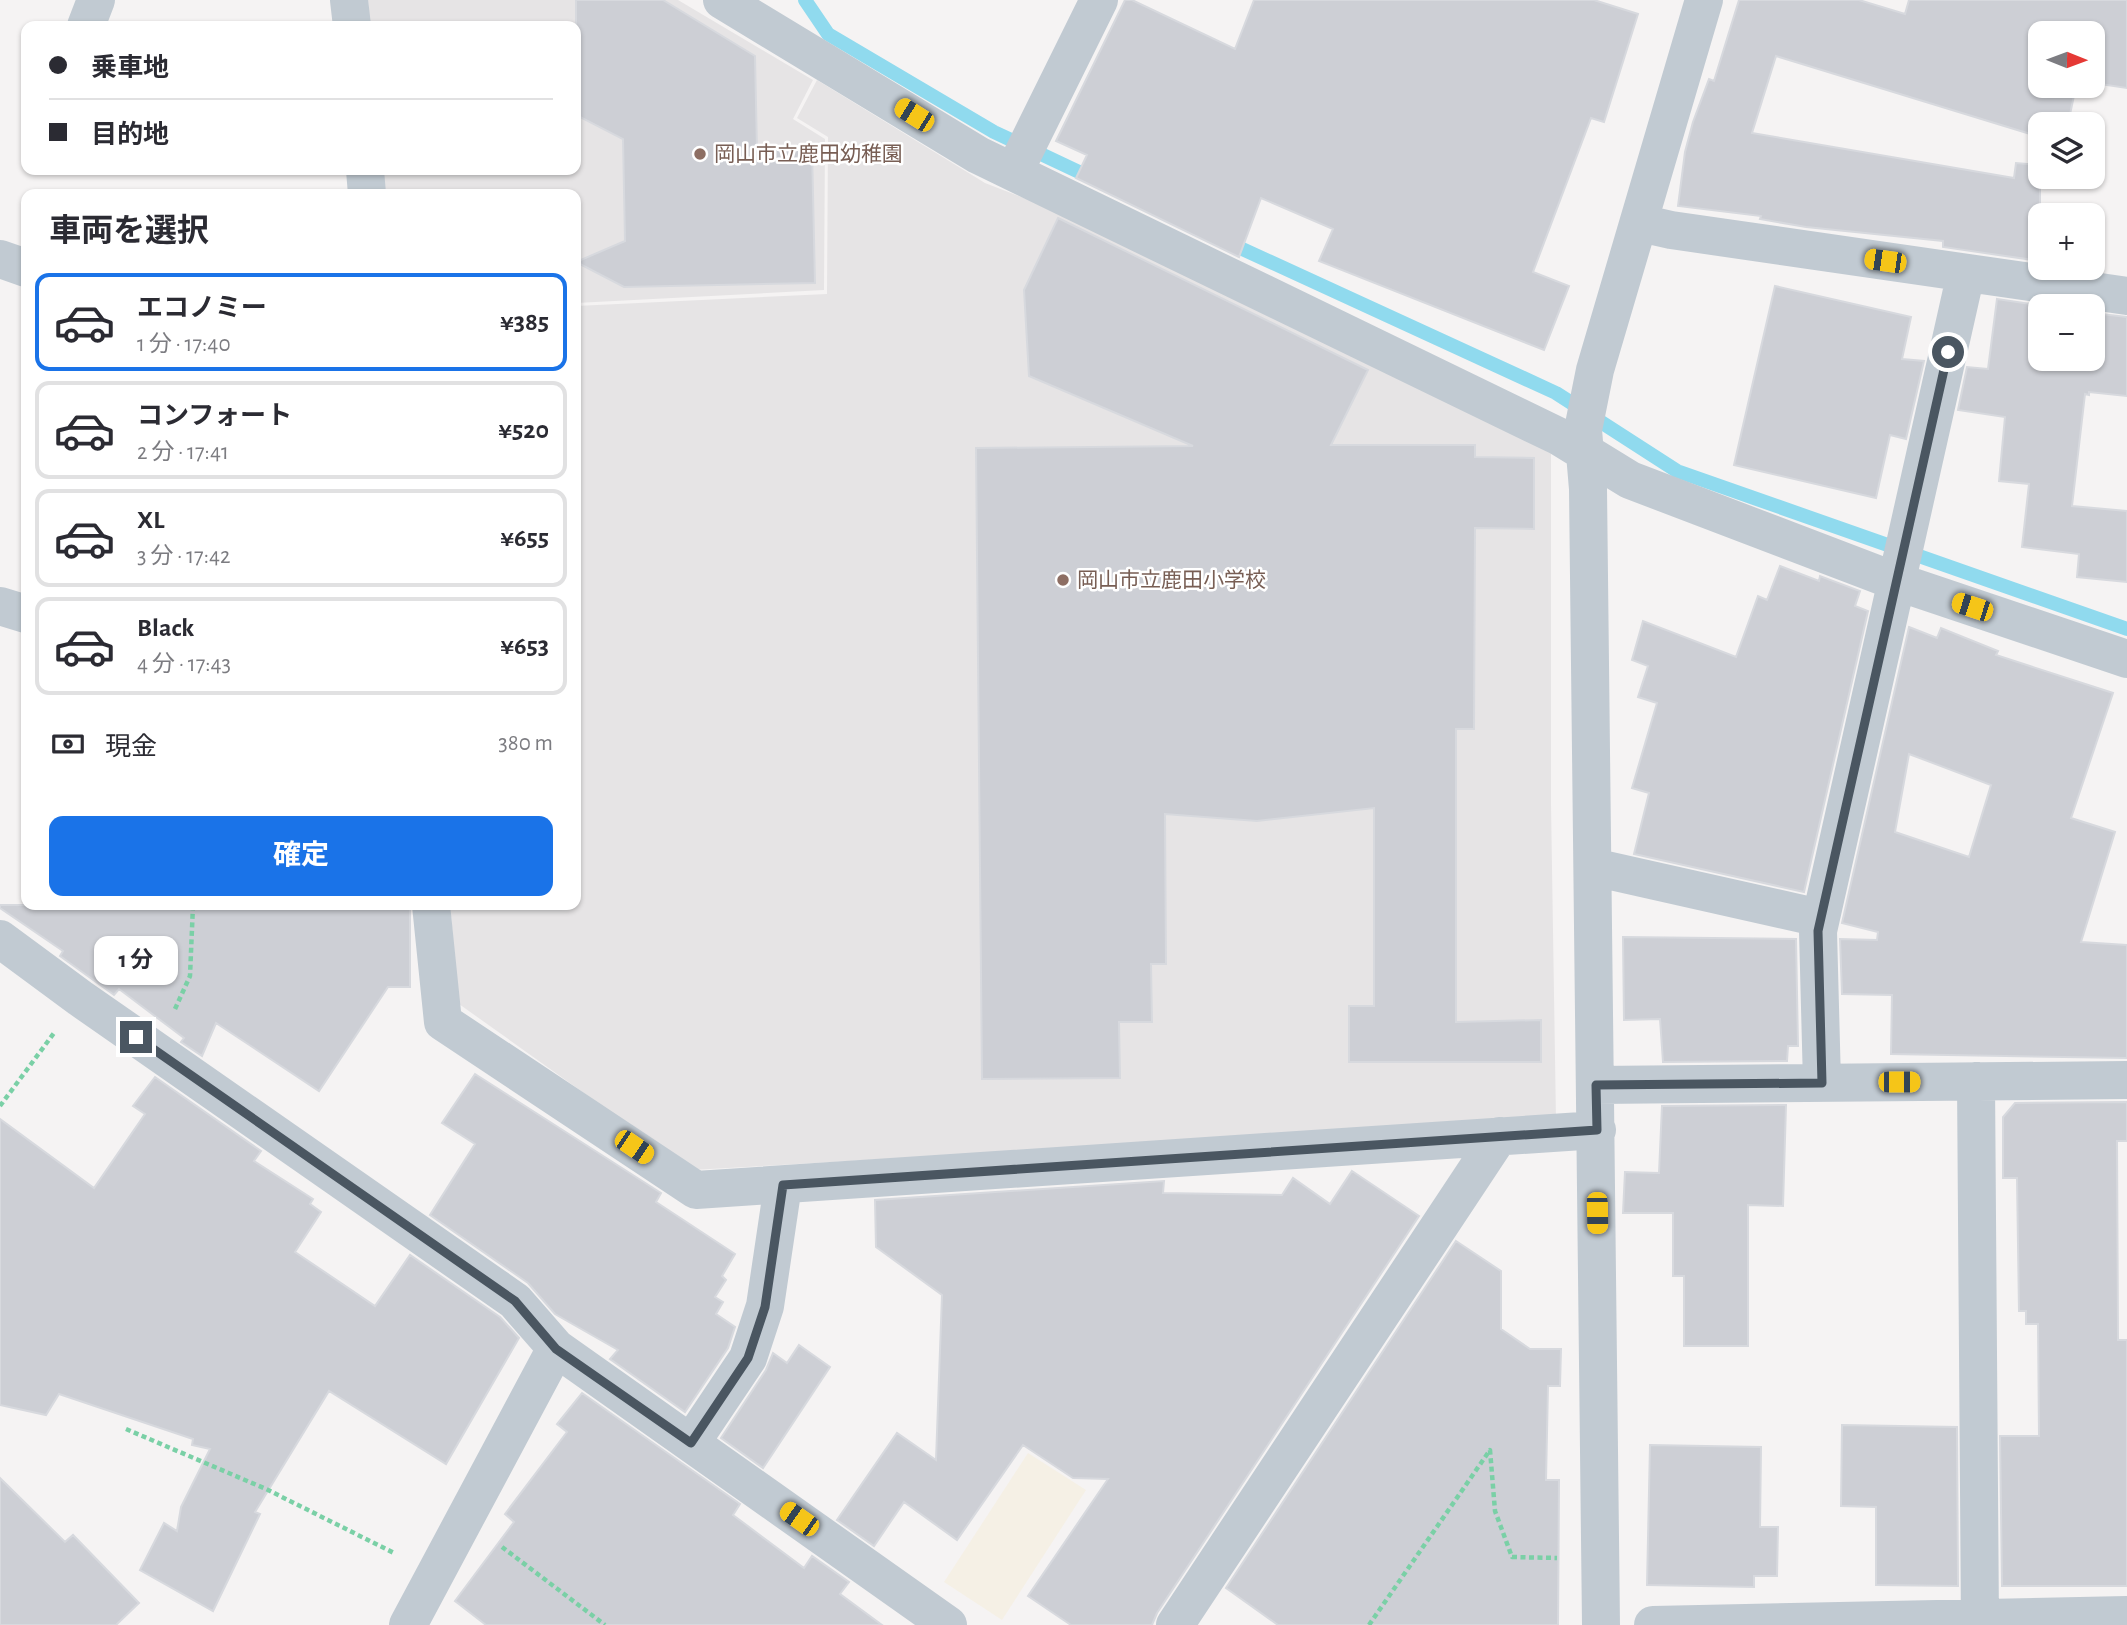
<!DOCTYPE html>
<html lang="ja">
<meta charset="utf-8">
<style>
:root{--surface:#fff;--page:#f2f2f3;--text:#2b2b33;--muted:#7c7c81;--line:#e1e1e2;--accent:#1a73e8}
body{margin:0;font-family:"Alegreya Sans","Noto Sans JP",sans-serif;background:var(--page);color:var(--text);height:100vh;display:flex;flex-direction:column;font-size:26px;white-space:nowrap}
*{box-sizing:border-box;margin:0}
p{font-size:23px;color:var(--muted)}
.icon{flex:none;width:38px;height:38px;fill:none;stroke:currentColor;stroke-width:2;stroke-linecap:round;stroke-linejoin:round}
.map{position:relative;flex:1;overflow:hidden}
.sheet{position:absolute;left:21px;top:189px;width:560px;height:721px;display:flex;flex-direction:column;background:var(--surface);border-radius:14px;box-shadow:0 2px 5px #0004}
.sheet>*{flex:none}
.banner{position:absolute;left:21px;top:21px;width:560px;height:154px;border-radius:14px;box-shadow:0 2px 5px #0004;display:grid;align-content:center;height:154px;padding:0 28px;background:var(--surface)}
.needle{width:46px;rotate:91deg}
.tools{position:absolute;left:2028px;top:21px;display:grid;gap:14px}
.tools a{display:grid;place-items:center;width:77px;height:77px;border-radius:14px;background:var(--surface);box-shadow:0 2px 5px #0004;font-size:35px}
.end{position:absolute;width:32px;height:32px;margin:-16px;border:9px solid #4a5661;background:#fff;box-shadow:0 0 0 4px #fff}
.from{border-radius:50%}
.bubble{position:absolute;height:49px;border-radius:14px;background:var(--surface);box-shadow:0 2px 5px #0004;font-size:23px;font-weight:700;line-height:49px;text-align:center}
.car{position:absolute;width:21px;height:42px;margin:-21px -10px;border-radius:9px;box-shadow:0 0 5px 2px #0007;background:linear-gradient(#f5c518 24%,#345 0 40%,#f5c518 0 76%,#345 0 86%,#f5c518 0)}
.banner b{display:flex;align-items:center;gap:24px;height:66px;font-size:26px}
.banner b+b{border-top:2px solid var(--line)}
.banner i{width:18px;height:18px;background:var(--text)}
ul{padding:0;list-style:none}
li{display:flex;align-items:center;gap:21px;height:98px;margin:0 14px 10px;padding:0 14px;border:4px solid var(--line);border-radius:14px}
li div{flex:1}
li b{display:block;font-size:26px}
li em{font-style:normal;font-weight:700}
li.on{border-color:var(--accent)}
li>.icon{width:63px;height:63px;stroke-width:1.5}
h2{padding:0 28px;font-size:32px;line-height:84px}
.pay{display:flex;align-items:center;gap:18px;height:77px;padding:0 28px;font-size:26px}
.pay p{margin-inline-start:auto}
.action{display:flex;gap:14px;margin-top:auto;padding:14px 28px}
.action a{flex:1;height:80px;border-radius:14px;background:var(--accent);color:#fff;font-size:28px;font-weight:700;line-height:80px;text-align:center}
.map>svg:first-child{display:block}
.education{fill:#e6e4e5}
.sand{fill:#f5f0e5}
.lines{fill:none;stroke-linecap:round;stroke-linejoin:round}
.stream{stroke:#90daee;stroke-width:14}
.building{fill:#cdcfd5;stroke:#d7d9de;stroke-width:2;fill-rule:evenodd}
.path{stroke:#7ad0a6;stroke-width:4.5;stroke-dasharray:5 3.5;stroke-linecap:butt}
.minor{stroke:#c1cad2;stroke-width:38}
.route{stroke:#4a5661;stroke-width:9}
.education-dot{fill:#8d6e63;stroke:#fff;stroke-width:2.5}
.labels{text-anchor:middle;stroke-width:5;stroke-linejoin:round;paint-order:stroke}
.education-label{font-size:21px;fill:#785e54;stroke:#fff;text-anchor:start}
</style>
<div class="map">
<svg width="2127" height="1625" viewBox="0 0 2127 1625">
<rect width="100%" height="100%" fill="#f5f3f3"/>
<path class="education" d="M368 0H678L813 80 793 119 825 139 824 290 576 303V194H385L383 170H576V26H370Z
M817 80 985 183 1045 206 1551 451V804L1556 1121 692 1170 459 1004 450 905H576V306L827 294 828 137 797 118Z"/>
<path class="sand" d="M1028 1453 1086 1490 1002 1620 944 1582Z"/>
<g class="lines">
<path class="stream" d="M805 0 828 34 994 132 1096 180
M1225 241 1556 393 1677 471 2127 629"/>
</g>
<path class="building" d="M576 0H663L755 56 757 150 812 149 815 283 624 287 576 262 625 241 623 139 576 115Z
M1125 0H1132L1235 49 1254 0H1594L1638 14 1604 122 1591 118 1533 272 1569 286 1544 350 1319 261 1333 229 1261 198 1239 257 1076 178 1087 155 1056 141Z
M1739 0H1859L1905 14 1909 0H2127V88L2093 83V33H2040V86H2076L2068 124H2040V137L1776 56 1752 133 2014 178 2016 163 2040 165V261L1943 247V241L1806 227 1760 219 1761 216 1678 206 1685 152 1693 122 1709 79 1714 81Z
M1058 218 1368 370 1331 445H1475V457L1534 458V529L1475 528 1474 729H1456V1022L1541 1020V1062H1349V1006H1374V808L1257 821 1165 814 1166 964H1151L1152 1022H1119L1120 1078 982 1079 976 448 1193 446 1029 376 1024 290Z
M1775 286 1911 317 1902 359 1924 361 1906 439 1890 435 1876 498 1734 465Z
M1997 299 2045 306H2040V359H2093V313L2127 317V396L2089 392V395L2085 394 2072 506 2127 511V582L2077 577 2079 554 2022 547 2029 484 1999 481 2005 417 1958 410 1967 367 1988 369Z
M1780 566 1819 581 1820 576 1860 591 1855 606 1868 611 1804 892 1634 854 1649 793 1632 788 1657 703 1638 697 1648 666 1632 660 1643 621 1736 657 1758 596 1767 600Z
M1909 627 1937 638 1941 628 1998 651 1996 655 2113 693 2071 818 2115 832 2081 942 2127 945V1058L1891 1054 1892 995 1842 994 1840 939 1877 940 1878 932 1842 923ZM1909 754 1991 785 1969 857 1895 832Z
M0 905H410V987H388L319 1091 216 1023 202 1056 181 1042 184 1038 119 989 114 995 60 956 63 951 0 908Z
M1623 937 1796 939 1798 1046H1788L1787 1061 1663 1062 1660 1019 1624 1020Z
M475 1074 661 1193 656 1202 735 1254 722 1276 726 1280 715 1297 723 1302 716 1314 735 1327 728 1348 685 1412 610 1359 618 1350 555 1314 528 1283 430 1215 475 1144 442 1123Z
M155 1077 261 1151 254 1161 313 1199 310 1204 321 1212 295 1252 375 1306 410 1255 500 1317 519 1338 446 1464 329 1391 255 1512 260 1514 213 1611 140 1570 164 1523 177 1531 181 1507 210 1449 192 1445 193 1439 59 1394 46 1415 0 1405V1119L94 1188 145 1114 133 1106Z
M2127 1102V1141H2117L2118 1340H2127V1586H2002L2000 1436H2039L2038 1324H2026V1311H2019L2017 1178H2003V1117L2015 1103Z
M1786 1105 1783 1206 1748 1205V1346H1684V1276H1673V1213H1623L1625 1172 1659 1173 1662 1106Z
M1352 1171 1419 1216 1157 1613 1152 1625H1071L1028 1596 1108 1479 1073 1478 1023 1445 957 1540 904 1502 874 1546 837 1520 897 1433 936 1460 942 1295 876 1247 875 1200 1164 1181 1163 1193 1282 1195 1293 1178 1330 1204Z
M1456 1241 1501 1271V1329L1530 1349H1561L1560 1386H1548L1546 1480H1559L1558 1625H1278L1226 1588Z
M799 1345 830 1367 763 1468 721 1438 766 1370 773 1353 787 1363Z
M582 1393 740 1504 733 1515 804 1568 812 1556 849 1582 840 1594 882 1625H486L455 1601 514 1522 505 1514 567 1432 557 1424Z
M1842 1425 1957 1427 1958 1586 1876 1585V1507L1841 1506Z
M1650 1445 1761 1447 1760 1527H1778L1777 1576H1754V1587L1647 1585Z
M0 1478 65 1542 73 1535 139 1603 116 1625H0Z"/>
<g class="lines">
<path class="path" d="M175 1009 190 976 193 905
M0 1106 54 1033
M126 1429 266 1489 394 1553
M502 1547 605 1625
M1369 1625 1490 1450 1495 1511 1512 1557 1557 1558"/>
<path class="minor" d="M349 0 352 26
M722 0 978 155 1560 437 1630 480 1895 581 2127 659
M86 26 96 0
M365 170 367 194
M1014 172 1099 0
M1640 223 1671 230 2127 296
M0 259 26 268
M0 606 26 614
M1593 867 1820 918
M431 905 443 1022 696 1190 1597 1130
M0 939 80 998 515 1301 556 1348 948 1625
M1976 1081 1980 1625
M1822 1083 1818 931 1966 273
M1596 1085 2127 1080
M691 1443 748 1358 765 1306 783 1185
M408 1625 556 1348
M1175 1625 1499 1136
M1601 1625 1588 489 1583 430 1595 370 1704 0
M1653 1625 2127 1615"/>
</g>
<g class="lines">
<path class="route" d="M136 1037 515 1301 556 1349 691 1443 748 1358 765 1307 783 1185 1597 1130 1596 1085 1822 1083 1818 931 1948 352"/>
</g>
<g class="education-dot">
<circle cx="700" cy="154" r="7"/>
<circle cx="1063" cy="580" r="7"/>
</g>
<g class="labels">
<g class="education-label">
<text x="714" y="161">岡山市立鹿田幼稚園</text>
<text x="1077" y="587">岡山市立鹿田小学校</text>
</g>
</g>
</svg>
<div class="tools">
<a><svg class="needle" viewBox="-14 -14 28 28"><path d="M0-13l5 13h-10z" fill="#e53935"/><path d="M0 13l5-13h-10z" fill="#7c7c81"/></svg></a>
<a><svg class="icon" aria-label="layers" viewBox="0 0 24 24"><path d="M12 4l9 5-9 5-9-5zM3 14l9 5 9-5"/></svg></a>
<a>+</a>
<a>−</a>
</div>
<i class="end from" style="left:1948px;top:352px"></i>
<i class="end" style="left:136px;top:1037px"></i>
<div class="bubble" style="left:94px;top:936px;width:84px">1 分</div>
<i class="car" style="left:914px;top:115px;rotate:302deg"></i>
<i class="car" style="left:1885px;top:261px;rotate:278deg"></i>
<i class="car" style="left:1972px;top:607px;rotate:288deg"></i>
<i class="car" style="left:1899px;top:1082px;rotate:90deg"></i>
<i class="car" style="left:634px;top:1147px;rotate:124deg"></i>
<i class="car" style="left:1597px;top:1213px;rotate:179deg"></i>
<i class="car" style="left:799px;top:1519px;rotate:305deg"></i>
<div class="banner">
<b><i class="from"></i>乗車地</b>
<b><i></i>目的地</b>
</div>
<section class="sheet">
<h2>車両を選択</h2>
<ul>
<li class="on"><svg class="icon" aria-label="car" viewBox="0 0 24 24"><path d="M5 17H2v-5l4-1 3-4h7l3 4 3 1v5h-3M9 17h6M6 11h13"/><circle cx="7" cy="17" r="2"/><circle cx="17" cy="17" r="2"/></svg><div><b>エコノミー</b><p>1 分 · 17:40</p></div><em>¥385</em></li>
<li><svg class="icon" aria-label="car" viewBox="0 0 24 24"><path d="M5 17H2v-5l4-1 3-4h7l3 4 3 1v5h-3M9 17h6M6 11h13"/><circle cx="7" cy="17" r="2"/><circle cx="17" cy="17" r="2"/></svg><div><b>コンフォート</b><p>2 分 · 17:41</p></div><em>¥520</em></li>
<li><svg class="icon" aria-label="car" viewBox="0 0 24 24"><path d="M5 17H2v-5l4-1 3-4h7l3 4 3 1v5h-3M9 17h6M6 11h13"/><circle cx="7" cy="17" r="2"/><circle cx="17" cy="17" r="2"/></svg><div><b>XL</b><p>3 分 · 17:42</p></div><em>¥655</em></li>
<li><svg class="icon" aria-label="car" viewBox="0 0 24 24"><path d="M5 17H2v-5l4-1 3-4h7l3 4 3 1v5h-3M9 17h6M6 11h13"/><circle cx="7" cy="17" r="2"/><circle cx="17" cy="17" r="2"/></svg><div><b>Black</b><p>4 分 · 17:43</p></div><em>¥653</em></li>
</ul>
<div class="pay"><svg class="icon" aria-label="cash" viewBox="0 0 24 24"><path d="M3 7h18v10H3z"/><circle cx="12" cy="12" r="2"/></svg>現金<p>380 m</p></div>
<div class="action"><a>確定</a></div>
</section>
</div>
